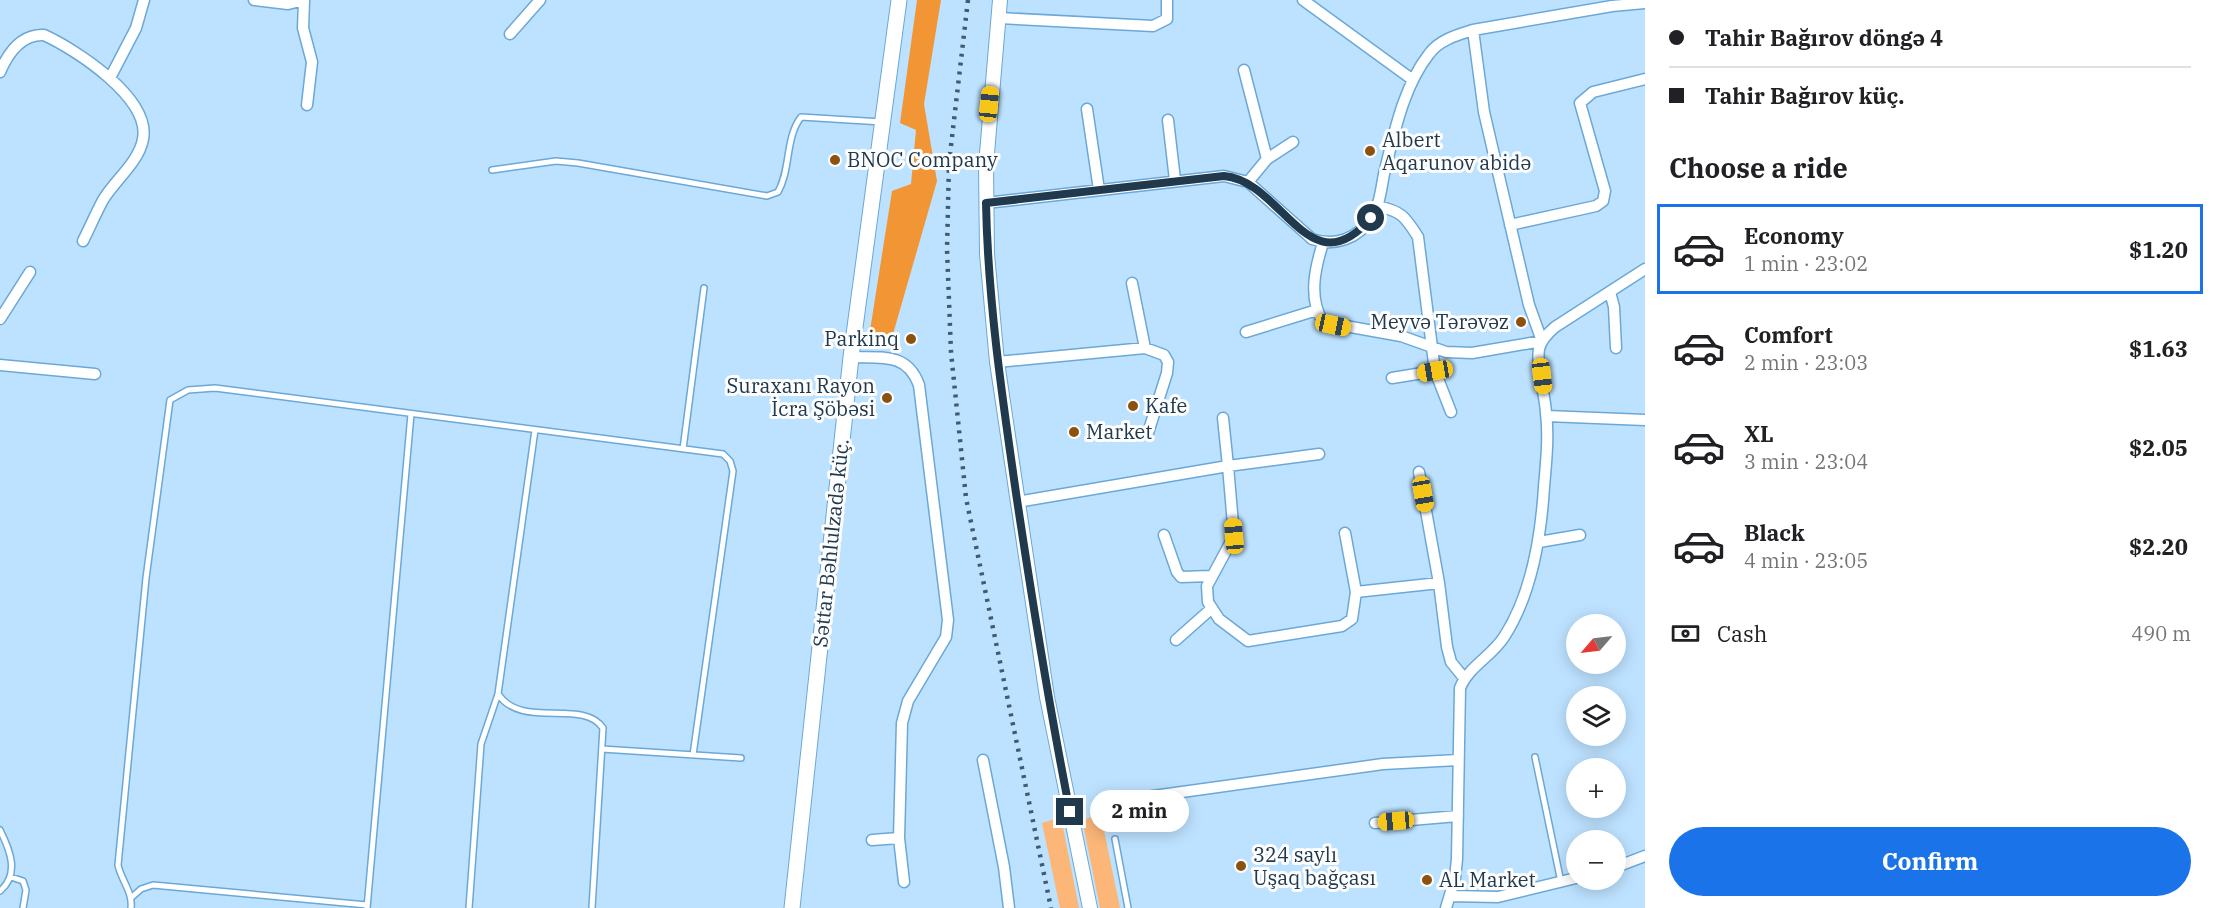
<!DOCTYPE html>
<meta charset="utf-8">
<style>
:root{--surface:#fff;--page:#f6f6f6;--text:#202124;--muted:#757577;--line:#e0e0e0;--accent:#1a73e8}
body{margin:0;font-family:"IBM Plex Serif",serif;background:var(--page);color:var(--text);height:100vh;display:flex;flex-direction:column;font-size:22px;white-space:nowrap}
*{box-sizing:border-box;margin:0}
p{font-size:20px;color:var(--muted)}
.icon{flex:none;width:33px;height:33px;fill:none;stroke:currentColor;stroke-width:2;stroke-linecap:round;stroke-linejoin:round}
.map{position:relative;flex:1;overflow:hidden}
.details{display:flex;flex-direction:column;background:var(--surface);width:570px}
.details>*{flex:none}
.hud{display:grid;align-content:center;height:132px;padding:0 24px;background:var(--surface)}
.needle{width:39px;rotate:242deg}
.controls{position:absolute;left:1566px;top:614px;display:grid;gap:12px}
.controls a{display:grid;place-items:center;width:60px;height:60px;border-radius:50%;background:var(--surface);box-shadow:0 3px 15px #0003;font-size:30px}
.end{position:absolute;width:27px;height:27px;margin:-14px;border:8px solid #20394c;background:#fff;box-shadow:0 0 0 3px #fff}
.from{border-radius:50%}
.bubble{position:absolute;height:42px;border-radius:21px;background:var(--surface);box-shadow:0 3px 15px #0003;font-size:20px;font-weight:700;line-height:42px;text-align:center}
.car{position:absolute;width:18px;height:36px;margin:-18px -9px;border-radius:8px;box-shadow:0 0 4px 2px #0007;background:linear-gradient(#f5c518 24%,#345 0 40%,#f5c518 0 76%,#345 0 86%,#f5c518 0)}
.hud b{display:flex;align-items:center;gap:21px;height:57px;font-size:22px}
.hud b+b{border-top:2px solid var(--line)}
.hud i{width:15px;height:15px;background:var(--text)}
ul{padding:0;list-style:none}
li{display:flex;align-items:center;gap:18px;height:90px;margin:0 12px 9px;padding:0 12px;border:3px solid transparent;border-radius:0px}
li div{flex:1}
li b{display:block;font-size:22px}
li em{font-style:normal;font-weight:700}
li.on{border-color:var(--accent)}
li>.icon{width:54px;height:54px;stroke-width:1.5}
h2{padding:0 24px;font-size:27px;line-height:72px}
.pay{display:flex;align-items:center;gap:15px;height:66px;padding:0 24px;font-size:22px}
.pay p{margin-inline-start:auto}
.action{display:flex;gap:12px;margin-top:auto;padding:12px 24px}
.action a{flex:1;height:69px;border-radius:36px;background:var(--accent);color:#fff;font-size:24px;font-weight:700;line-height:69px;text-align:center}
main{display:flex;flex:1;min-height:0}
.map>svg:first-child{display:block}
.green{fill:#fbb678}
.forest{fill:#f19535}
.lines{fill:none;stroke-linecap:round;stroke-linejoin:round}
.service-casing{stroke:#6ba8d6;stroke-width:8}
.minor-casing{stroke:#6ba8d6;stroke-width:13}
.tertiary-casing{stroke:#6ba8d6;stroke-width:16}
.secondary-casing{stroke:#6ba8d6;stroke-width:17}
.service{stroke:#fff;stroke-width:5}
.minor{stroke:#fff;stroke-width:10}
.tertiary{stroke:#fff;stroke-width:14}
.secondary{stroke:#fff;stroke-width:15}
.rail{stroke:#405b70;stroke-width:4.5;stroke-dasharray:3 6;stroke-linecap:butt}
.route{stroke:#20394c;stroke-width:8}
.poi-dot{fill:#8c510d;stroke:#fdfdfd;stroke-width:2}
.labels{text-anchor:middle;stroke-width:6;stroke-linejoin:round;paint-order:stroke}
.poi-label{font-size:20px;fill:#20394c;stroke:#fdfdfd;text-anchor:start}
.street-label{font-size:20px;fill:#20394c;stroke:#fdfdfd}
</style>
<main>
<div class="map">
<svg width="1645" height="908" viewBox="0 0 1645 908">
<rect width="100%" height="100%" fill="#bde2ff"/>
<path class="green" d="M1101 816 1120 908H1100L1082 819Z
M1061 817 1079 908H1060L1042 823Z"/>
<path class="forest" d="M917 0H941L924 104 937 181 891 341 869 337 892 191 911 184 916 130 900 123Z"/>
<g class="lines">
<g class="service-casing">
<path id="service" d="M492 170 556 161 578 163 767 196 778 192C791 169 785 138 801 117L882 122
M535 430 498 694C522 730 583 698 603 728L592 908
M683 449 704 288
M602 749 741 758
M1535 757 1561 882
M0 830C10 850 20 874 0 891
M1115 839 1128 908
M11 877 23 881 26 890 23 908
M132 897 141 889 153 885 367 905
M131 908C133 892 121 880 118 865L146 578 170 400 188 390 215 388 723 454 730 461 733 471 693 755
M367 908 411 414
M469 908 481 744 498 694"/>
</g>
<g class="minor-casing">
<path id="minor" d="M254 0 288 4 304 0
M1303 0 1413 80
M304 1 303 28 312 62 307 105
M999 18 1153 26 1167 19V0
M510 34 540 0
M1244 70 1267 159
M0 72C8 53 21 34 44 35 75 49 151 98 143 139 139 162 115 180 103 200 96 213 90 227 83 241
M110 78 136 28 144 0
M1087 109 1099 190
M1168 120 1175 180
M1248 182 1267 159 1293 142
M986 203 1224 176 1248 182 1312 239C1334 247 1358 239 1371 218 1380 205 1381 189 1384 174 1394 134 1403 87 1429 54 1439 40 1457 35 1473 30
M1377 206C1401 211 1405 216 1418 237L1435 371 1451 412
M1510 225 1596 206 1603 201 1605 191 1580 103 1593 92 1645 79
M1323 243C1315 268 1308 298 1323 322L1401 336 1446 352 1472 353 1542 341 1529 305 1484 112 1473 30 1612 6 1645 3
M1132 283 1145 348
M1610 292 1614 307 1616 348
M0 319 30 272
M1246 332 1317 310
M851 357C881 358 907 352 919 385L948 620 946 637 908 701 902 723 899 838 904 882
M997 362 1145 348 1164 355 1168 362 1167 373 1148 433
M0 365 95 374
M1392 378 1435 371
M1547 416 1645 420
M1223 418 1228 466 1319 454
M1419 472 1439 583 1447 647 1451 662 1464 678
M1017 502 1228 466 1234 536 1207 586 1208 602 1219 619 1248 641 1342 626 1352 619 1356 592 1439 583
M1345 533 1356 592
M1164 535 1177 572 1181 577 1211 576
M1539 542 1580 535
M1176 640 1211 609
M983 760 1004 867 1009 908
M1146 797 1383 764 1458 760
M1375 823 1458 816
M872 840 899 838
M1616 867 1645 856
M1451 896 1498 897 1576 878
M1446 908 1455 878 1457 859 1460 688C1468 667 1492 656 1504 637 1532 594 1541 536 1544 487 1546 463 1549 437 1546 413 1545 393 1536 369 1539 349 1541 340 1548 333 1555 327L1645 269"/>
</g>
<g class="tertiary-casing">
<path id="tertiary" d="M1000 0 986 165 987 254 997 362 1047 697 1090 908"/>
</g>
<g class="secondary-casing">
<path id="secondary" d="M792 908 851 357 899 0"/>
</g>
<use href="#service" class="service"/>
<use href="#minor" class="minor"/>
<use href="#tertiary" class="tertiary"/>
<use href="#secondary" class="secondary"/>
<path class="rail" d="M968 0 949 163 947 249 951 352 966 498 1051 908"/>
</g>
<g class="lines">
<path class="route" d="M1070 812C1049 706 1032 600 1016 493 1002 396 988 301 986 203L1224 176C1283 181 1309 290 1371 218"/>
</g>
<g class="poi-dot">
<circle cx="1370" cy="151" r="6"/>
<circle cx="835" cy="160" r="6"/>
<circle cx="1521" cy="322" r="6"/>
<circle cx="911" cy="339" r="6"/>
<circle cx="887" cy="398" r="6"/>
<circle cx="1133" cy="406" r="6"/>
<circle cx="1074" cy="432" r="6"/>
<circle cx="1241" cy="866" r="6"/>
<circle cx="1427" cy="880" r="6"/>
</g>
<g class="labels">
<g class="poi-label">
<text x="1382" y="147">Albert<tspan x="1382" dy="23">Aqarunov abidə</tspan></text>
<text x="847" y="167">BNOC Company</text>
<text x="1509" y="329" text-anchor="end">Meyvə Tərəvəz</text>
<text x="899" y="346" text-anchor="end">Parkinq</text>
<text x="875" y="393" text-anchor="end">Suraxanı Rayon<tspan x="875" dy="23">İcra Şöbəsi</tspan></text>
<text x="1145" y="413">Kafe</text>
<text x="1086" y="439">Market</text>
<text x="1253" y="862">324 saylı<tspan x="1253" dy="23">Uşaq bağçası</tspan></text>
<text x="1439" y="887">AL Market</text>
</g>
<g class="street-label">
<text transform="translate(831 543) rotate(-84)" y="7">Səttar Bəhlulzadə küç.</text>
</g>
</g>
</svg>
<div class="controls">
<a><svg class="needle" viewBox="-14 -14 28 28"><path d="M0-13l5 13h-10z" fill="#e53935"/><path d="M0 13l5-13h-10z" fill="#757577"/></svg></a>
<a><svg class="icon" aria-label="layers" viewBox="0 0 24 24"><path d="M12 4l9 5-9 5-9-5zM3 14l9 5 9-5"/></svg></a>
<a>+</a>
<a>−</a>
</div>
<i class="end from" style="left:1371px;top:218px"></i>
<i class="end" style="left:1070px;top:812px"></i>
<div class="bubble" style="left:1090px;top:790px;width:99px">2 min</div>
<i class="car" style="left:989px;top:104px;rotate:6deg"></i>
<i class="car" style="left:1333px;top:325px;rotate:102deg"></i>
<i class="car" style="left:1435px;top:371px;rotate:260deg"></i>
<i class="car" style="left:1542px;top:376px;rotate:173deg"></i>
<i class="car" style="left:1423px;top:494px;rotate:170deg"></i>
<i class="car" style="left:1234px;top:536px;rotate:355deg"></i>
<i class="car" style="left:1396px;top:821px;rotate:265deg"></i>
</div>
<section class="details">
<div class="hud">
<b><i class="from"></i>Tahir Bağırov döngə 4</b>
<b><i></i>Tahir Bağırov küç.</b>
</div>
<h2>Choose a ride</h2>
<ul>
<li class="on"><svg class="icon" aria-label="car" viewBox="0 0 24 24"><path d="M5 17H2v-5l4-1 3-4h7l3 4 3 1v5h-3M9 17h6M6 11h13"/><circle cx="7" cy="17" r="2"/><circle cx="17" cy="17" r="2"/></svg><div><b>Economy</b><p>1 min · 23:02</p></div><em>$1.20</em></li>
<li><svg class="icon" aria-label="car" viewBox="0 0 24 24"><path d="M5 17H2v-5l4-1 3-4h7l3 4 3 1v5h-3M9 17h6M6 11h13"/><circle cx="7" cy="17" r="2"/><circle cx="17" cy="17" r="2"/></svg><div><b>Comfort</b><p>2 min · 23:03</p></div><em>$1.63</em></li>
<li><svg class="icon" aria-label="car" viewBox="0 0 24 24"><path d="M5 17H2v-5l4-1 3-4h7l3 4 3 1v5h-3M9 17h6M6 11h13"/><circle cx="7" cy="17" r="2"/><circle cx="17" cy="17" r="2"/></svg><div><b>XL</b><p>3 min · 23:04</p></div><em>$2.05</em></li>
<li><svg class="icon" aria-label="car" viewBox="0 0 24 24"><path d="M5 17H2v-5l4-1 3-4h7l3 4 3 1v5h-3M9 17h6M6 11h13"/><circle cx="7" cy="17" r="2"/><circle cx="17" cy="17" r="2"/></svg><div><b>Black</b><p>4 min · 23:05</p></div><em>$2.20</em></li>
</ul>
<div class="pay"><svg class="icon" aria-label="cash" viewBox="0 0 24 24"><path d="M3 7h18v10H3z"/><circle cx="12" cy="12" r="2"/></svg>Cash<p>490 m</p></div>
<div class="action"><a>Confirm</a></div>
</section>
</main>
